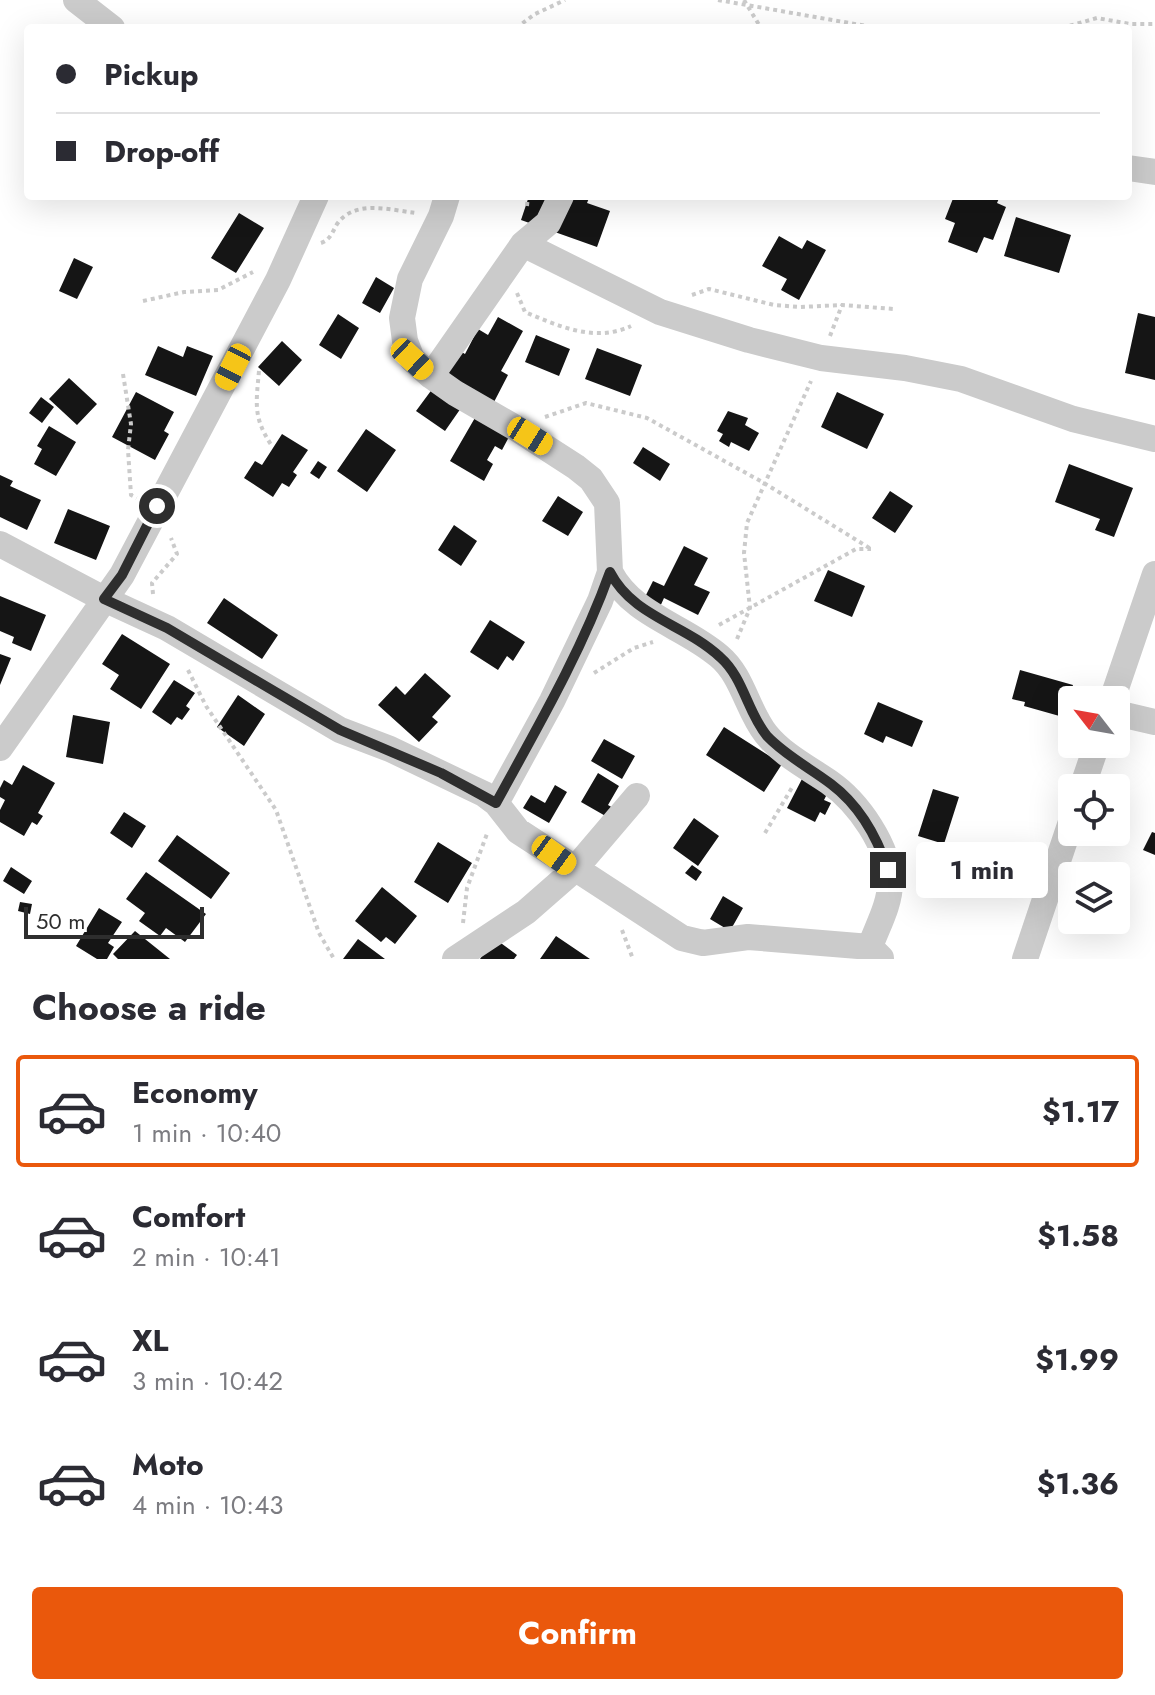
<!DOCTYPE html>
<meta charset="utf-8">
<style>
:root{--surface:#fff;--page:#f7f7f7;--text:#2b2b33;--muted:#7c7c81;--line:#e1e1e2;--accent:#ea580c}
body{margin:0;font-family:Jost,sans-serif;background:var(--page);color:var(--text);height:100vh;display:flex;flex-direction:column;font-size:30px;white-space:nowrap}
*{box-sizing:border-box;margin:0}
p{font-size:26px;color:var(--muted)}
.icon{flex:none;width:44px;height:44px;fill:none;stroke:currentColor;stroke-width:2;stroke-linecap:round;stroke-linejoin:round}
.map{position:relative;height:959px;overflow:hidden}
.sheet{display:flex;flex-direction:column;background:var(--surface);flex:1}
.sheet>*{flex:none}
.hud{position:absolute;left:24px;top:24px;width:1108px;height:176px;border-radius:8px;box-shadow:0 8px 32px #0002;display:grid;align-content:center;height:176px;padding:0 32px;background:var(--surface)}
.needle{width:52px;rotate:301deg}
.fabs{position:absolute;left:1058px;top:686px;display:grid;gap:16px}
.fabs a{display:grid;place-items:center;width:72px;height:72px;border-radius:8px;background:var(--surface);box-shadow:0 8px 32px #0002;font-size:40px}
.scale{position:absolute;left:24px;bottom:20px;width:180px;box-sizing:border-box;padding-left:8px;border:4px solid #2e2e2e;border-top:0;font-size:22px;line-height:28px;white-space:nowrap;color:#2e2e2e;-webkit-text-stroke:6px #fff;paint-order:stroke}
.end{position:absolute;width:36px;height:36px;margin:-18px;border:10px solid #2e2e2e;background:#fff;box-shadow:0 0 0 4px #fff}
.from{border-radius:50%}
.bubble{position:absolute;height:56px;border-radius:8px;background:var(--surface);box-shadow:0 8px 32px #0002;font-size:26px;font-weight:700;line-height:56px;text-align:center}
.car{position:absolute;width:24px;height:48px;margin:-24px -12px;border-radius:10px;box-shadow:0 0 6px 2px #0007;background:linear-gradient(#f5c518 24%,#345 0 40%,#f5c518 0 76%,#345 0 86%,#f5c518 0)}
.hud b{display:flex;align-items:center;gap:28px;height:76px;font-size:30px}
.hud b+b{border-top:2px solid var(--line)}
.hud i{width:20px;height:20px;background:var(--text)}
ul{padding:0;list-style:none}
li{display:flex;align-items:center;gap:24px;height:112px;margin:0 16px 12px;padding:0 16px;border:4px solid transparent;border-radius:8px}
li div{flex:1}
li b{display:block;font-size:30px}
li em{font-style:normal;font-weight:700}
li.selected{border-color:var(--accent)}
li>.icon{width:72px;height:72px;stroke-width:1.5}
h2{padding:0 32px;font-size:36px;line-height:96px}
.cta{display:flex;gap:16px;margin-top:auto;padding:16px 32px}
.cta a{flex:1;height:92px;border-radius:8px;background:var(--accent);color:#fff;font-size:32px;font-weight:700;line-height:92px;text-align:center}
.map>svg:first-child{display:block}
.building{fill:#151515}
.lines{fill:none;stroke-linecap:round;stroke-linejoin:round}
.path{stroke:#cbcbcb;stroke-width:4;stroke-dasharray:4 4;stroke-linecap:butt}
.minor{stroke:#cbcbcb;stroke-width:26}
.route{stroke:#2e2e2e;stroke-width:10}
</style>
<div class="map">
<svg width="1155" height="959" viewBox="0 0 1155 959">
<rect width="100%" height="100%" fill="#fff"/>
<path class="building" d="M529 196H584L589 198 587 203 610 211 597 247 521 220Z
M954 196H1000L997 203 1006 207 993 240 984 237 977 253 948 242 955 223 945 219Z
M239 213 264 228 236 273 211 258Z
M1016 217 1071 235 1059 273 1004 256Z
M779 236 802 249 807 240 826 250 799 300 781 290 787 279 762 266Z
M74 258 93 267 77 299 59 291Z
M376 277 394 288 380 313 362 303Z
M1138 313 1155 317V380L1125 373Z
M338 314 359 328 341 359 319 345Z
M498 317 523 331 501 371 508 375 494 402 442 373 455 348 465 354 478 329 488 335Z
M536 335 570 349 559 376 525 362Z
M282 341 302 360 279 386 258 367Z
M158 346 183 357 187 346 213 356 196 396 145 375Z
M597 348 642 365 630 396 585 379Z
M69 378 97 404 77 425 49 399Z
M433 388 461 408 445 431 416 411Z
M136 392 174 412 164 431 169 434 155 460 112 437Z
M837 392 884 414 867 449 821 427Z
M41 397 54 407 42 423 29 413Z
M728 411 748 418 745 425 759 433 749 451 731 442 729 447 719 441 723 434 717 431Z
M476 416 510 435 502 450 495 446 487 460 493 464 484 481 450 461Z
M49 426 76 442 56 476 34 464 42 449 37 446Z
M366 429 396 450 367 492 337 471Z
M282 434 308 450 293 472 297 475 289 487 282 483 273 497 244 478 255 461 262 465Z
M643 447 670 464 660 481 633 463Z
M318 461 327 467 319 479 310 473Z
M1069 464 1133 488 1114 537 1095 530 1100 519 1055 502Z
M0 475 13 481 10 486 41 500 27 530 0 517Z
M890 491 913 506 895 533 872 518Z
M558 496 583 512 568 536 542 521Z
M68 509 110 526 96 560 54 543Z
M454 525 477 541 461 566 438 550Z
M684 546 708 558 694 585 710 592 698 615 664 598 659 609 643 601 653 581 664 586Z
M828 570 865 586 852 617 814 601Z
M0 596 46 615 31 651 12 643 14 637 0 631Z
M224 598 278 635 262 659 207 623Z
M490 620 525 642 513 661 507 656 498 670 470 652Z
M122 634 170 664 141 709 110 689 119 675 102 664Z
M0 654 11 658 0 685Z
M1020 670 1073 685 1063 717 1024 706 1025 702 1012 699Z
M425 673 451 696 432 717 438 722 419 742 378 705 396 686 405 695Z
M174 680 195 693 186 706 190 709 182 720 177 717 171 725 152 712Z
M238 695 265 714 244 746 217 727Z
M878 702 923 721 912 747 886 736 883 743 864 734Z
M73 715 110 722 103 764 66 757Z
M724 727 782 764 764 792 706 755Z
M604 739 635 756 622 779 591 761Z
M23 765 55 783 38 813 43 816 37 825 32 822 24 836 0 822V810L5 800 0 797V788L4 780 12 785Z
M598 773 619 786 608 805 615 809 609 818 581 802Z
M803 777 829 790 824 800 831 803 825 815 820 812 815 822 787 808Z
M555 785 567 792 549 823 523 808 531 795 545 803Z
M933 789 959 797 944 844 918 836Z
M124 812 146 826 132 848 110 833Z
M694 818 719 836 698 866 673 848Z
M1152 832 1155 833V855L1143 850Z
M177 835 230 873 211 899 158 861Z
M438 842 472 863 448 903 414 882Z
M692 865 702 872 696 881 685 873Z
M11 867 32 881 24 894 3 881Z
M146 872 206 914 185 942 166 928 160 936 139 921 145 913 126 899Z
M382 887 417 916 395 944 386 937 381 942 355 921Z
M723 896 743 908 730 931 710 919Z
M20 902 32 904 30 914 18 911Z
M99 908 122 922 108 943 114 947 107 959H97L76 946Z
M135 931 170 959H118L113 954Z
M556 936 590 959H540Z
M494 938 517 955 514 959H480Z
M358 939 385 959H343Z"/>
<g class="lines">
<path class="path" d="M718 0 878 28
M744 0 761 28
M516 28 535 14 565 0
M1030 28 1069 26 1097 18 1130 24H1155
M527 206 528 196
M321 243C330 240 332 233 337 224 355 199 390 210 416 213
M517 293 525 312C558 326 595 343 631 326
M692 295 709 289 774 305 800 307 842 305 894 309
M143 301 184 292 218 290 253 272
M830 336 842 305
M259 371C256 404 253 418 272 446
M123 374 131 424 128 450 131 495 137 498
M545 417 586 403 647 418 764 483 871 549
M153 594 152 583 177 554 171 538
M719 625 856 549H871
M737 639 750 608 744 553 747 523 811 381
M188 670 206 706 276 810 319 933 334 959
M594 673 634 648 653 642
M765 833 793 786
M463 923 467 888 488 831
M622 930 633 959"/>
<path class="minor" d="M76 0 112 28
M1128 168 1155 172
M447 196 441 216 410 279 402 318 405 341 412 359 431 376 455 393 514 427 576 467 591 479 607 503 610 572 600 601 552 701 496 803
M523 244 548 223 561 196
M431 376 523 244 660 312 749 340 821 358 905 368 961 379 1073 419 1155 439
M0 544 104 599 167 628 340 730 390 749 484 794 496 803 518 831 682 938 703 943 748 937 870 947
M610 572C633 616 683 625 719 656 743 676 747 710 766 734 783 755 807 767 829 782 858 802 889 846 890 883 890 905 877 927 870 947L881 958
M1112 700 1155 574
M1116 713 1155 722
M0 748 122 575 278 280 316 196
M1082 788 1097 744
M455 959 526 912 574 870 637 796
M1025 959 1072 819"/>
</g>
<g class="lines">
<path class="route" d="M157 506 122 575 104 599 167 628 340 730 441 773 496 803C537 728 581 653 610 572 633 617 685 624 720 657 744 678 747 712 767 736 786 756 810 768 831 784 859 805 877 837 888 870"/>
</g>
</svg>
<div class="fabs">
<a><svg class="needle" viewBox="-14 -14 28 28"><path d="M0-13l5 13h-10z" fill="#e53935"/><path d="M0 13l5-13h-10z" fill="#7c7c81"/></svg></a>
<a><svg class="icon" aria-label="locate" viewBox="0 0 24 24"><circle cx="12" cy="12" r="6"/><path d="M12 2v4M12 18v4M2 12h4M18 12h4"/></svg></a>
<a><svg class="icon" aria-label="layers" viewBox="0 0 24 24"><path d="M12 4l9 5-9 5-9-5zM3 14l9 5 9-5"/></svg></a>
</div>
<div class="scale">50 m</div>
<i class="end from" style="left:157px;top:506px"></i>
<i class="end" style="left:888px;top:870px"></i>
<div class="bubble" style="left:916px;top:842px;width:132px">1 min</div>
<i class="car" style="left:412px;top:359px;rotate:133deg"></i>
<i class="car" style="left:233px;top:367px;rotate:207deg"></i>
<i class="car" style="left:530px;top:436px;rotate:122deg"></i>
<i class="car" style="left:554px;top:855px;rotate:126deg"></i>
<div class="hud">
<b><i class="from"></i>Pickup</b>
<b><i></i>Drop-off</b>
</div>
</div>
<section class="sheet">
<h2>Choose a ride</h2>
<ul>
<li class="selected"><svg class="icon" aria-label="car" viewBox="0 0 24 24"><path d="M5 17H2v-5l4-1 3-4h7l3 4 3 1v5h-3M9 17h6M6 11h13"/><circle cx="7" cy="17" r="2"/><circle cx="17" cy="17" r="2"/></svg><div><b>Economy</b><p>1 min · 10:40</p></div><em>$1.17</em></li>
<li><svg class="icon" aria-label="car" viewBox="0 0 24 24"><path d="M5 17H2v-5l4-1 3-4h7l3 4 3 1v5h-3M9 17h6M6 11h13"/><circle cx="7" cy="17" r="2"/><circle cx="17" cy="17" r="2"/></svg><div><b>Comfort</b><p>2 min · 10:41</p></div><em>$1.58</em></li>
<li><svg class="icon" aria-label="car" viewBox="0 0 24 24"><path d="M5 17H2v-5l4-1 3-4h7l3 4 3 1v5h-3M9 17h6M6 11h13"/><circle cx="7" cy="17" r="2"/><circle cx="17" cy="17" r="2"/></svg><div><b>XL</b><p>3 min · 10:42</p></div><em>$1.99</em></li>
<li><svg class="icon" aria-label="car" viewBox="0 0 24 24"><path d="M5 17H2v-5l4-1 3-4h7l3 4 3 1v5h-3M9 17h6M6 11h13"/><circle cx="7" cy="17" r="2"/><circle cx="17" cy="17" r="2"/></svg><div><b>Moto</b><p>4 min · 10:43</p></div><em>$1.36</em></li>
</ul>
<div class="cta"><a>Confirm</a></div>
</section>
